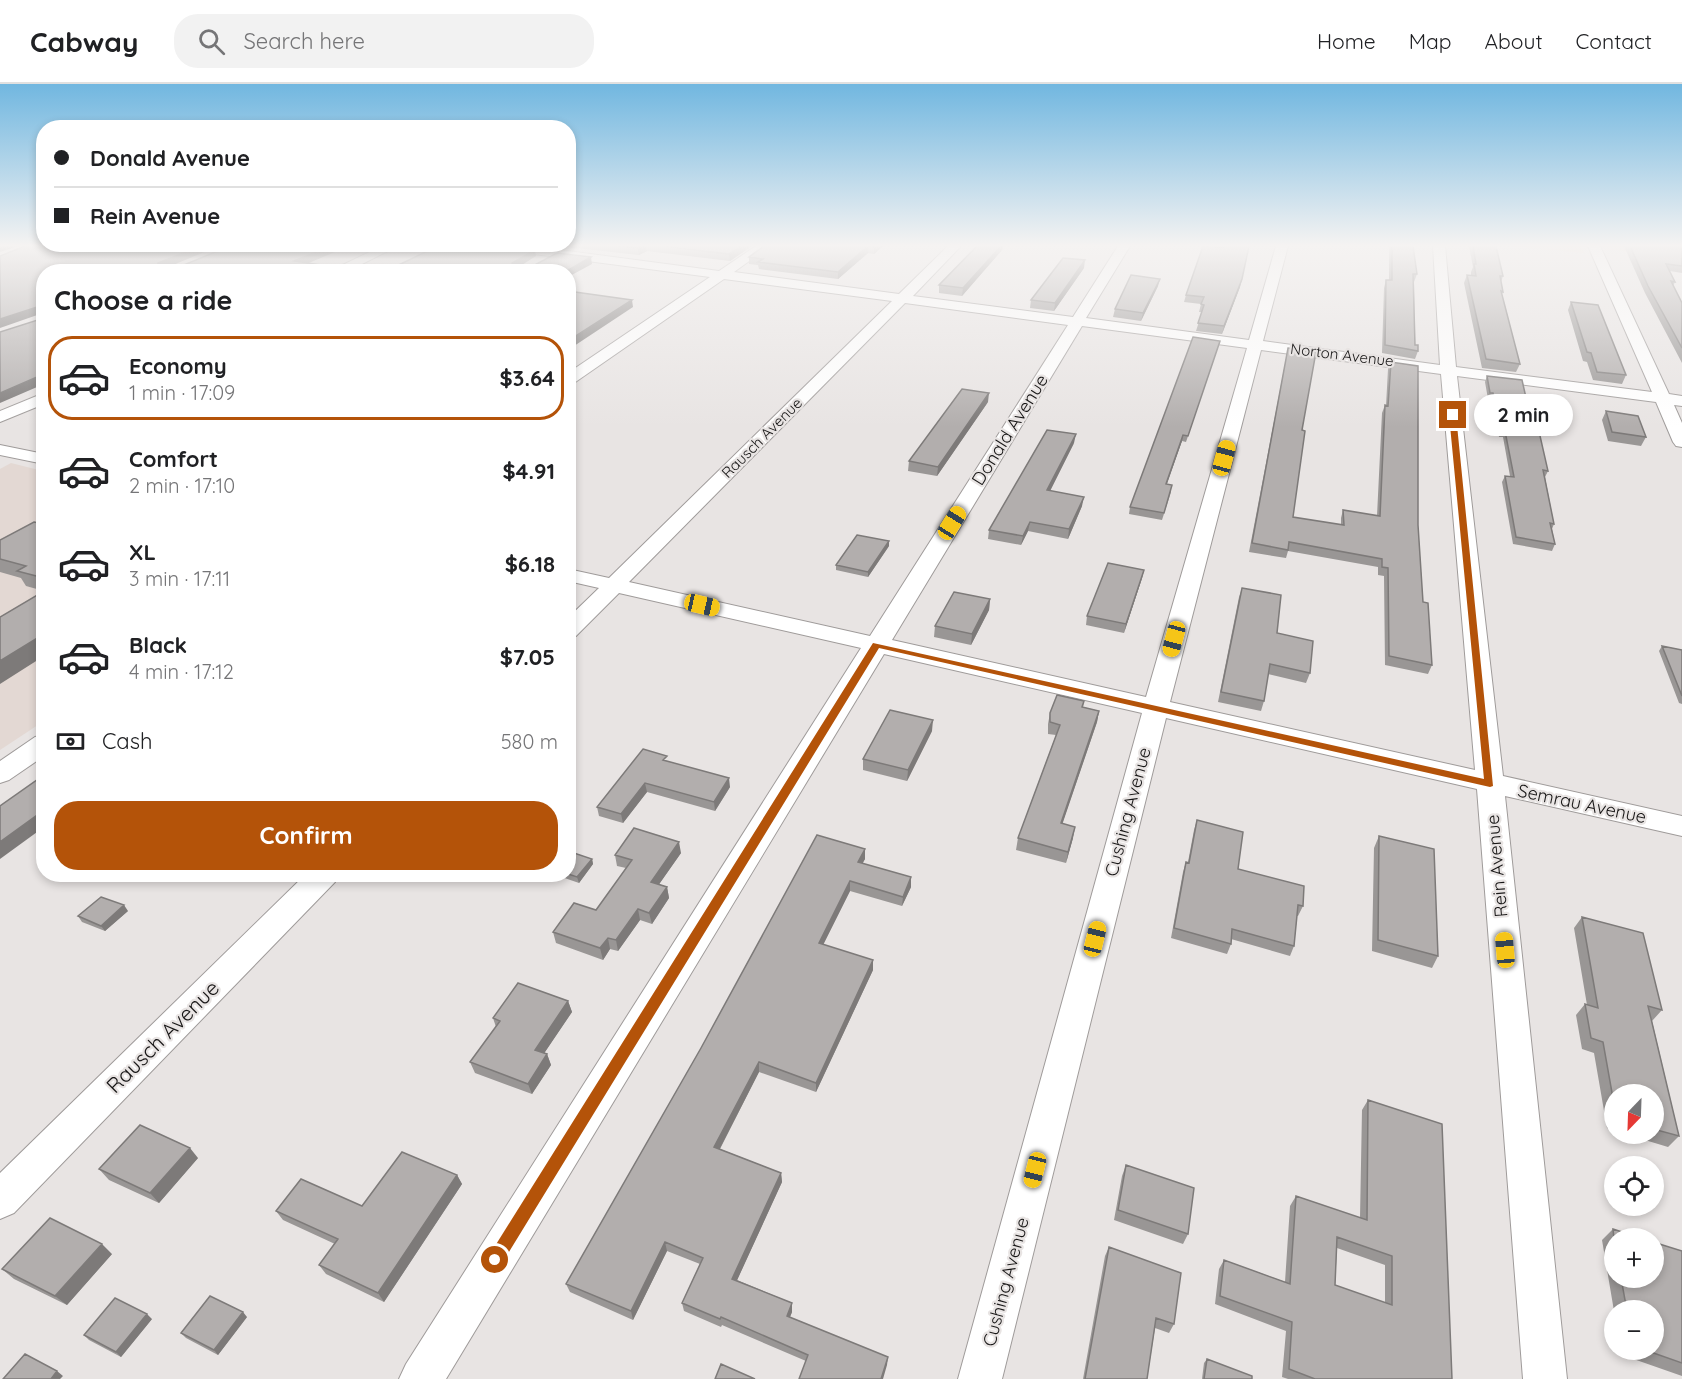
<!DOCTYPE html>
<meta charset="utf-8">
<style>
:root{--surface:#fff;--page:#f2f2f2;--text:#202124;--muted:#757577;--line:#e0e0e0;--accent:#b45309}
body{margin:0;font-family:Quicksand,sans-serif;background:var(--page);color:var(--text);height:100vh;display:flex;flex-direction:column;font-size:22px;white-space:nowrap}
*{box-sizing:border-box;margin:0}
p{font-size:20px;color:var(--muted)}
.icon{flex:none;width:33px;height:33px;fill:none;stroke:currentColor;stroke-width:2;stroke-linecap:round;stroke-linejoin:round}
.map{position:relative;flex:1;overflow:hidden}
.side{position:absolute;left:36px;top:180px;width:540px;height:618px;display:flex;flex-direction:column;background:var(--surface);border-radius:24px;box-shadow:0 3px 9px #0003}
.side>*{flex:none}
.top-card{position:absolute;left:36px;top:36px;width:540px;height:132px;border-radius:24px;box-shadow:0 3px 9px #0003;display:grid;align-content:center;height:132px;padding:0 18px;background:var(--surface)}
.needle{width:39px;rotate:203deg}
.fabs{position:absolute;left:1604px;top:1000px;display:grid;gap:12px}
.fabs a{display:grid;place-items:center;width:60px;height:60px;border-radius:50%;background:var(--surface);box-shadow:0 3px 9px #0003;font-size:30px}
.end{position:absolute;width:27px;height:27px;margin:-14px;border:8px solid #b45309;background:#fff;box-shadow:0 0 0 3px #fff}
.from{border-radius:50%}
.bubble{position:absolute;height:42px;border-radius:21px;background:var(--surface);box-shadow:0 3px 9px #0003;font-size:20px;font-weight:700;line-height:42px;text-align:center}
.car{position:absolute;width:18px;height:36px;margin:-18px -9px;border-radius:8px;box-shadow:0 0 4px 2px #0007;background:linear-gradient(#f5c518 24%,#345 0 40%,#f5c518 0 76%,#345 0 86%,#f5c518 0)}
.top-card b{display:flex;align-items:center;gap:21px;height:57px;font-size:22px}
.top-card b+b{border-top:2px solid var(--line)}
.top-card i{width:15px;height:15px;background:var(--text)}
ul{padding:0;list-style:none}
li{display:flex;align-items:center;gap:18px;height:84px;margin:0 12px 9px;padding:0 6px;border:3px solid transparent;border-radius:24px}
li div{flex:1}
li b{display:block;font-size:22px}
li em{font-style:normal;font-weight:700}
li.on{border-color:var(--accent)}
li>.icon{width:54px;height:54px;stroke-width:1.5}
h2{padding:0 18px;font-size:27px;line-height:72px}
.pay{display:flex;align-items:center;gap:15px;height:66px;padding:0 18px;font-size:22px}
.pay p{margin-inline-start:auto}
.button{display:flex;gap:12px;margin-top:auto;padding:12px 18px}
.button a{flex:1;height:69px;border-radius:24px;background:var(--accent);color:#fff;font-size:24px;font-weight:700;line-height:69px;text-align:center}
header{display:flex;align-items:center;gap:36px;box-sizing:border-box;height:84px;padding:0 30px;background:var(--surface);border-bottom:2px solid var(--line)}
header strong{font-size:28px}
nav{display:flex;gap:33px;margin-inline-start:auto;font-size:21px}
.search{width:420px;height:54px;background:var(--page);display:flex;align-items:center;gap:15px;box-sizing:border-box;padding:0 21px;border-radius:24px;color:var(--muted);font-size:22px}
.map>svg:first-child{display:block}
.commercial{fill:#ecd6c9}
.built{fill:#e3d8d3}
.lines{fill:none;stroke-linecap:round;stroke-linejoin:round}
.minor-casing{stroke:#9f9b9a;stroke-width:2}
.minor{fill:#fff;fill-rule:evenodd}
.wall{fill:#999695;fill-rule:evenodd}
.shaded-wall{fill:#7d7a79}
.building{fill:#b2aead;stroke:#7d7a79;stroke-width:1.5;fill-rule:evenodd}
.route{fill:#b45309}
.labels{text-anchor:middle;stroke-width:4.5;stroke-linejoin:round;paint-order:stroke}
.far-street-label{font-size:15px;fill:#171616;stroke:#e8e4e3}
.street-label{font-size:18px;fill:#171616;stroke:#e8e4e3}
.near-street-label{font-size:21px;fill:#171616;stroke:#e8e4e3}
</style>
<header>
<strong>Cabway</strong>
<div class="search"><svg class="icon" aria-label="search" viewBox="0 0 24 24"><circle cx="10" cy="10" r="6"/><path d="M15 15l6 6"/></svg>Search here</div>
<nav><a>Home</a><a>Map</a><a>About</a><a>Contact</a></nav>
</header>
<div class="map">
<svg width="1682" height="1295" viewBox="0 0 1682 1295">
<rect width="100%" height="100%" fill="#e8e4e3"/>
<path class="commercial" d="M1509 162H1682V173L1583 163 1584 169Z"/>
<path class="built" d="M11 379 43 387 44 637 0 666V385Z"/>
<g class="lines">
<g class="minor-casing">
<path id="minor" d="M382 162H398L346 188H328Z
M497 162H530L719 187 756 162H770L734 188 899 210 948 162H961L913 212 1073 233 1118 162H1130L1086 234 1249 256 1276 162H1288L1263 257 1440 281 1433 162H1445L1456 283 1652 308 1588 162H1600L1669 310 1682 312V322L1674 321 1682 339V363L1676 362 1673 358 1656 318 1457 292 1503 692 1682 732V752L1505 712 1567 1295H1523L1477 705 1166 634 1002 1295H958L1142 629 884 570 446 1295H399L406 1280 861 564 619 509 576 552 568 554V534L599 504 568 497V485L609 494 892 217 724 195 574 299 568 301V289L710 193 503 166ZM905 219 1068 241 870 552 629 498ZM1082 242 1247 264 1146 613 892 556ZM1261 266 1441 290 1475 686 1170 618Z
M44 309V320L0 338V327Z
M0 361 44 370V380L0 371Z
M44 651V672L9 696 0 699V677L35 653Z
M306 790H339L335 798 14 1129 0 1135V1089Z"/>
</g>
<use href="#minor" class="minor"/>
</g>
<path class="wall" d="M559 162H752L730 177 647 167 639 171Z
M764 162H883L874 170 868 169 838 195 759 185 758 181 749 180V173Z
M977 162H1003L1002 166 962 212 939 209V201Z
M1389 162H1413L1417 190 1414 198 1415 261 1418 267 1415 275 1382 269 1384 204 1386 196H1389Z
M1469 162H1496L1503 192 1501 198 1503 208 1502 210 1520 280 1516 288 1482 284 1464 199 1467 191 1471 192V188L1473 183Z
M1624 162H1682V189L1670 187 1675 198 1673 202 1682 219V279L1645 209Z
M1084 184 1054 227 1030 224 1031 216Z
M1158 202 1141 237 1113 233 1115 225Z
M1240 203 1222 250 1196 247 1202 228H1199L1201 220 1184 218 1186 211Z
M1571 218 1626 291 1622 300 1593 296 1587 278 1583 277 1568 226Z
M1220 257 1186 358 1182 357 1167 400 1171 408 1162 436 1129 430 1130 423Z
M1288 264 1302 346 1293 433 1341 441V434L1343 426 1377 432 1382 329 1385 321 1386 322 1388 285 1391 278 1418 441 1423 518 1432 581 1428 590 1385 581 1384 492 1378 491V483L1288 467 1286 474 1249 468Z
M1487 292 1527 318 1548 387 1545 393 1554 440 1552 445 1555 460 1552 467 1513 460 1502 398 1505 392H1510L1503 353H1499L1497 341H1495L1491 315H1488L1485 298Z
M988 318 937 392 908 387 909 377Z
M1606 327 1646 353 1641 362 1608 357 1602 336Z
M1074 359 1050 407 1082 422 1068 455 1028 447 1021 461 988 455 989 446Z
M44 440V507L26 502 21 494 0 488V456Z
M889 462 868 493 836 486V481Z
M1144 486 1142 494 1124 549 1086 541 1087 532Z
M1242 504 1277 549 1310 589 1306 599 1268 590 1264 617 1261 627 1218 618 1239 513Z
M990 515 989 526 971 561 934 553 935 542Z
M1662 562 1682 566V620L1679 619 1659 567Z
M1084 617 1083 623 1099 627 1097 638 1062 740 1073 754 1066 779 1016 766 1018 754 1056 651 1048 650V640L1050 629Z
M932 647 907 697 863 686V675Z
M668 678 730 703 715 727 647 708 623 739 599 732 597 723Z
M1197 736 1238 785 1303 822 1298 832H1297L1294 862 1290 872 1231 855V860L1227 870 1171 854 1183 788 1186 778H1188L1194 746Z
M1379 752 1438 872 1432 884 1372 867 1374 764Z
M865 765V775L862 779 911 803 902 822 850 807 823 861 873 886 816 1008 759 988 720 1065 781 1089 782 1098 737 1196 792 1219V1228L790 1233 887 1281 806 1277 722 1241 721 1243 684 1227 682 1219 700 1180 667 1167 633 1236 570 1208 566 1200Z
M681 769 659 800 667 803 669 814 652 840 640 836 618 867 610 865 603 876 556 859 553 848 596 826 626 784 617 782 615 771Z
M592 775 593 780 579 799 553 790H568Z
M128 827 105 847 82 838 78 832Z
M1582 833 1662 926 1652 937 1679 1052 1668 1063 1625 1050H1653V1011H1614V1047L1607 1044 1594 969 1582 965 1576 931 1585 920 1587 921 1574 844Z
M568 917 572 928 544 969 547 970 551 981 532 1010 475 989 470 978 496 943 493 934Z
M1368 1016 1452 1295H1288L1282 1293 1286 1247 1215 1220 1219 1185 1224 1176 1285 1198 1290 1122 1296 1112 1360 1134 1362 1026ZM1337 1164 1385 1181V1219L1335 1201Z
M198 1074 159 1119 109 1096 99 1085Z
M1126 1081 1188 1150 1183 1160 1114 1136 1122 1092Z
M457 1091 462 1100 384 1218 326 1190 319 1181 335 1160 283 1136 276 1127 362 1122Z
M1613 1145 1614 1155V1194H1653L1682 1167V1292L1622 1271 1621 1266H1653V1227H1614L1602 1156Z
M1109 1163 1174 1240 1169 1249 1155 1244 1147 1295H1083L1105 1172Z
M112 1170 67 1221 14 1195 2 1185Z
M247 1233 218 1271 186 1254 181 1249Z
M152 1235 121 1273 89 1256 84 1251Z
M1207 1275 1252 1295H1202L1204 1279Z"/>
<path class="shaded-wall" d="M0 162H18L0 168Z
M201 162H219L161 186 158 183V179Z
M331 162H349L297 184 294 177Z
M642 162H646L647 167 639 171 638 164Z
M742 162H752L730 177 729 170Z
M868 162V169L838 195V188Z
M875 162H883L874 170V163Z
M1001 162H1003L1002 166 962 212 963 204Z
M535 166 536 172 514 186 512 179Z
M591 173 592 180 568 193V188H565Z
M1085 176 1084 184 1054 227 1055 219Z
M1160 195 1158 202 1141 237 1143 229Z
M1242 195 1240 203 1222 250 1224 242Z
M632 216 633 223 568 266V257Z
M40 222 43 229 0 244V235Z
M44 290V300L0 319V309Z
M989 309 988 318 937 392 938 383Z
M1076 350 1074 359 1046 415 1047 406Z
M1183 351 1182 357 1164 407 1166 400Z
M1084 413 1082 422 1068 455 1069 445Z
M1030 438 1028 447 1021 461 1023 452Z
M889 457V462L868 493V488Z
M1144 486 1142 494 1124 549 1126 540Z
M990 515 989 526 971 561 972 550Z
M44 550V572L0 600V577Z
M1099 627 1097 638 1059 750 1061 739Z
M933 636 932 647 907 697 908 686Z
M729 694 730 703 715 727 714 718Z
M645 699 647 708 623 739 621 730Z
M44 726V743L0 775V758Z
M1075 743 1073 754 1066 779 1068 768Z
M679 758 681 769 653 809 651 798Z
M865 765V775L858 788V778Z
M592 775 593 780 579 799 577 793Z
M911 793V803L902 822 903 813Z
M850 797V807L819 869V859Z
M667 803 669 814 652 840 649 829Z
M124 821 128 827 105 847 101 842Z
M638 825 640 836 618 867 616 856Z
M608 854 610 865 603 876 600 864Z
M873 876V886L816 1008V999Z
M568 917 572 928 539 977 535 966Z
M547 970 551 981 532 1010 528 1000Z
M759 978V988L716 1072 714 1063Z
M190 1064 198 1074 159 1119 150 1109Z
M781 1089 782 1098 734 1203 732 1195Z
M457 1091 462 1100 384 1218 378 1209Z
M665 1158 667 1167 633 1236 631 1227Z
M102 1160 112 1170 67 1221 55 1212Z
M792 1219V1228L787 1240V1232Z
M243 1228 247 1233 218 1271 214 1266Z
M147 1230 152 1235 121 1273 116 1268Z
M888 1273 887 1281 883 1295H881Z
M57 1287 63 1292 60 1295H51Z"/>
<path class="building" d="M25 162H201L158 179V183H179L230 162H331L294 177 368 188H44V290L0 309V248L41 235 43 224 40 222 0 235V172Z
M438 162H504L535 166 512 179 514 183H531L557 169 591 173 565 188H384Z
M616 162H642L638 164Z
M662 162H742L729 170Z
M764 162H875L874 163 868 162 838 188 758 178 763 175 749 173Z
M977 162H1001L963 204 939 201Z
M1203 162 1224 164 1225 162H1249L1242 195 1224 242 1198 239 1204 221 1201 220 1204 213 1186 211Z
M1392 162H1413L1417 190H1413L1415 261H1418V267L1385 261 1386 196H1392Z
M1473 162H1496L1503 192H1500L1503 208 1501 207 1520 280 1486 275 1467 191 1476 192 1474 180H1476Z
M1630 162H1682V182L1666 180 1675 198 1671 197 1682 219V264L1648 202Z
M1063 174 1085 176 1055 219 1031 216Z
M1131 191 1160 195 1143 229 1115 225Z
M568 207 632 216 568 257Z
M1571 218 1598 221 1626 291 1597 288 1591 269 1587 268Z
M1193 253 1220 257 1188 352 1183 351 1166 400 1172 401 1164 429 1130 423Z
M1288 264 1316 268 1302 346 1305 347 1293 433 1344 441 1343 426 1380 432 1385 321 1388 322 1391 278 1418 282V441L1423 518 1428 519 1432 581 1389 572 1388 484 1382 483V475L1289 458 1288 466 1252 459Z
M1487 292 1522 296 1527 318H1530L1538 343 1548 387 1543 386 1554 440 1550 439 1555 460 1516 453 1505 392 1514 393 1505 347 1502 346 1500 335 1498 334 1493 309H1490Z
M962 305 989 309 938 383 909 377Z
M1606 327 1638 332 1646 353 1612 348Z
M1047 346 1076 350 1047 406 1084 413 1069 445 1030 438 1023 452 989 446Z
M34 438 44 440V494L17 487 26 482 0 475V456Z
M857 451 889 457 868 488 836 481Z
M1108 479 1144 486 1126 540 1087 532Z
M1242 504 1281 511 1277 549 1313 557 1310 589 1270 580 1264 617 1221 608Z
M44 507V550L0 577V533Z
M954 508 990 515 972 550 935 542Z
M1662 562 1682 566V612Z
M1057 611 1084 617 1082 623 1099 627 1061 739 1075 743 1068 768 1018 754 1060 641 1050 638V629Z
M890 626 933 636 908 686 863 675Z
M643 665 667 672 663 676 729 694 714 718 645 699 621 730 597 723Z
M44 691V726L0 758V722Z
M1197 736 1243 748 1238 785 1304 802 1303 822 1298 821 1294 862 1232 845 1231 860 1174 844 1186 778 1189 779Z
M634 744 679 758 651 798 667 803 649 829 638 825 616 856 608 854 600 864 553 848 574 819 596 826 632 776 615 771Z
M817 751 865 765 858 778 911 793 903 813 850 797 819 859 873 876 816 999 759 978 714 1063 781 1089 732 1195 792 1219 787 1232 888 1273 881 1295H799L808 1271 721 1233 720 1235 682 1219 703 1174 665 1158 631 1227 566 1200 701 964Z
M1379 752 1434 765 1438 872 1378 856Z
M568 767 592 775 577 793 568 790Z
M101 813 124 821 101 842 78 832Z
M1582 833 1643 849 1662 926 1648 922 1679 1052 1653 1045V1011H1614V1020L1603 958 1591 954 1585 920 1598 924Z
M518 899 568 917 535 966 547 970 528 1000 470 978 500 937 493 934Z
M1368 1016 1442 1040 1452 1295H1315L1289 1285 1292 1238 1220 1212 1224 1176 1290 1200 1296 1112 1367 1136ZM1337 1153 1392 1172V1221L1335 1201Z
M140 1041 190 1064 150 1109 99 1085Z
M402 1068 457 1091 378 1209 319 1181 338 1155 276 1127 301 1095 362 1122Z
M1126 1081 1194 1104 1188 1150 1118 1126Z
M50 1134 102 1160 55 1212 2 1185Z
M1613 1145 1643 1155H1614Z
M1653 1158 1682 1167V1279L1645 1266H1653V1227H1627L1621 1194H1653Z
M1109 1163 1181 1189 1174 1240 1156 1234 1147 1295H1085Z
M210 1212 243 1228 214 1266 181 1249Z
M115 1214 147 1230 116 1268 84 1251Z
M25 1270 57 1287 51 1295H3Z
M1207 1275 1252 1292V1295H1204Z
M721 1280 755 1295H715Z"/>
<linearGradient id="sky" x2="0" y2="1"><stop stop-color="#71b7e0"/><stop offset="0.47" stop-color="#f5f3f2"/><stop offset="1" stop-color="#f5f3f2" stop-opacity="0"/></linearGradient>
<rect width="1682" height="343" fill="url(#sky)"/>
<path class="route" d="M1453 329 1456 331 1493 702 1490 703 879 564 501 1181 495 1184 490 1181 488 1176 490 1170 873 559 1484 695 1449 331Z"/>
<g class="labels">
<g class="far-street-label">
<text transform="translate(1342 271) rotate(7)" y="5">Norton Avenue</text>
<text transform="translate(762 354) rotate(-45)" y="5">Rausch Avenue</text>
</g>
<g class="street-label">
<text transform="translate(1010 346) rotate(-58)" y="6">Donald Avenue</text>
<text transform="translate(1582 720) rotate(12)" y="6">Semrau Avenue</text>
<text transform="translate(1128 728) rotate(-75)" y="6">Cushing Avenue</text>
<text transform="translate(1497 782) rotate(-95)" y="6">Rein Avenue</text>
<text transform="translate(1006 1198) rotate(-75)" y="6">Cushing Avenue</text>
</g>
<g class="near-street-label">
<text transform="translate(163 953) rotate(-45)" y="7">Rausch Avenue</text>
</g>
</g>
</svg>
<div class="fabs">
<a><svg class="needle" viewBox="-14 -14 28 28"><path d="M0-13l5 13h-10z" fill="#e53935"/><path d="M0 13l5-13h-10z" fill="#757577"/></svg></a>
<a><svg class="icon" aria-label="locate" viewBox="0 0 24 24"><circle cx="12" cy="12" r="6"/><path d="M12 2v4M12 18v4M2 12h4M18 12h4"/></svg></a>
<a>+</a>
<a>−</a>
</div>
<i class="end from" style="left:495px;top:1176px"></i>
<i class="end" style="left:1453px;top:331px"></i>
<div class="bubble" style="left:1474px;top:310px;width:99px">2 min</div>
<i class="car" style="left:1224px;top:374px;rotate:15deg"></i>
<i class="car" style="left:952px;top:439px;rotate:32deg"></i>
<i class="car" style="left:702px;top:521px;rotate:103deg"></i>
<i class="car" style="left:1174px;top:555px;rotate:195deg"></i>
<i class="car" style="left:1095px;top:855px;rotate:14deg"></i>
<i class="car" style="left:1505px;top:866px;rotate:355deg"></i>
<i class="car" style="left:1035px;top:1086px;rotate:194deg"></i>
<div class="top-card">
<b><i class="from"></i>Donald Avenue</b>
<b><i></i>Rein Avenue</b>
</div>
<section class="side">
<h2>Choose a ride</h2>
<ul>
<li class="on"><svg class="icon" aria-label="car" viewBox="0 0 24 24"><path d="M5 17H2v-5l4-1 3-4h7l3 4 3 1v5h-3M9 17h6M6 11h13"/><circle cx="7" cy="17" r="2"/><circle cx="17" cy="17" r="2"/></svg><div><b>Economy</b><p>1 min · 17:09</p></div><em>$3.64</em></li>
<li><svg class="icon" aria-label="car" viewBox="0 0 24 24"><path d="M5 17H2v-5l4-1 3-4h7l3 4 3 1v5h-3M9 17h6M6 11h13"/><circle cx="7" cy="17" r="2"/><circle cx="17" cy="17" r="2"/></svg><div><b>Comfort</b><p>2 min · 17:10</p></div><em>$4.91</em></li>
<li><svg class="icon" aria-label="car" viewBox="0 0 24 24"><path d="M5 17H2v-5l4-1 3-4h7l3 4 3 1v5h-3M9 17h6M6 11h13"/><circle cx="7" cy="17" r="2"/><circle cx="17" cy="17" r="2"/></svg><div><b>XL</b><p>3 min · 17:11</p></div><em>$6.18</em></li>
<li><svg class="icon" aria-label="car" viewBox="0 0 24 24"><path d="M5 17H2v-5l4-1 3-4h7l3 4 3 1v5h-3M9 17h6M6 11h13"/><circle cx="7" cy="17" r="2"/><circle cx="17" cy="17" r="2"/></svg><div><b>Black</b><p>4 min · 17:12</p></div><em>$7.05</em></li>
</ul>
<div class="pay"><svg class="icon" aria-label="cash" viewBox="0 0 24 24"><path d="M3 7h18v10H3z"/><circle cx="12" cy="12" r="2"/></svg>Cash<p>580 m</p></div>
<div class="button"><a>Confirm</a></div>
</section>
</div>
